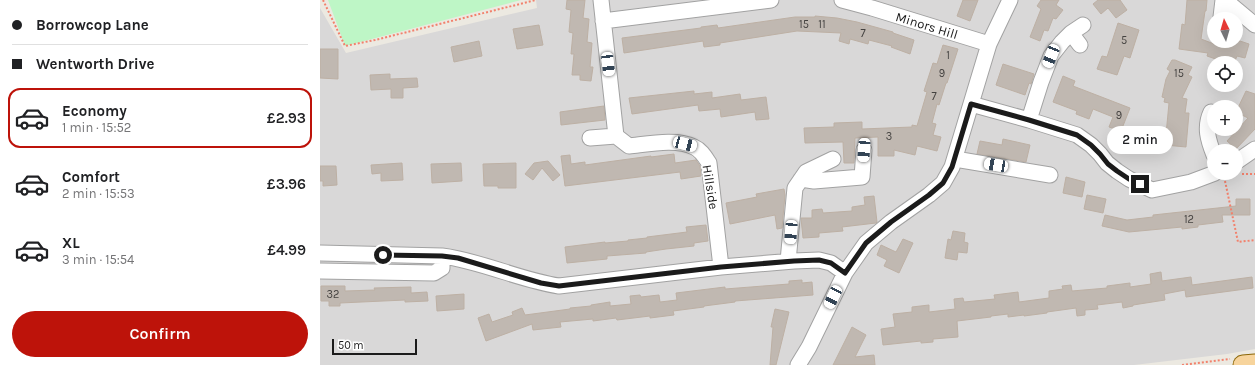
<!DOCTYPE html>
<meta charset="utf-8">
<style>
:root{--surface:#fff;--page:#f2f2f2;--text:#202124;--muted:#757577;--line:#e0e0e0;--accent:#bd130a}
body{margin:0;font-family:Karla,sans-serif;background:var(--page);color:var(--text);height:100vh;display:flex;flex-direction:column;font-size:15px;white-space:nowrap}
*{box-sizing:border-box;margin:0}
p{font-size:13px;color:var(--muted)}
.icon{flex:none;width:22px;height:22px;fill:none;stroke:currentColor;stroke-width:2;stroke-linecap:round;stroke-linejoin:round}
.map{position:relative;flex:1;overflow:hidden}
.panel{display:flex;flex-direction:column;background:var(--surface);width:320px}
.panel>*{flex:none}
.banner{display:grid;align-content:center;height:88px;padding:0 12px;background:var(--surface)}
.needle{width:26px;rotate:355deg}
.controls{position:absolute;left:887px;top:12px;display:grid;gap:8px}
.controls a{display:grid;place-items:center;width:36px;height:36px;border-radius:50%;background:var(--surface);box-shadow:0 4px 16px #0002;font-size:20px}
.scale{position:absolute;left:12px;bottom:10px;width:85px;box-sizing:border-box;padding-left:4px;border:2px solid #1b1b1b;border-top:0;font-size:11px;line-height:14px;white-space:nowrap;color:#1b1b1b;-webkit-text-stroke:3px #fff;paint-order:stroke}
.end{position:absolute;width:18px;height:18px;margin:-9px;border:5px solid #1b1b1b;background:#fff;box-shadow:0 0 0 2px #fff}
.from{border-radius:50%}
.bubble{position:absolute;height:28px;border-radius:14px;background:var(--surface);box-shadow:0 4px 16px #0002;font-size:13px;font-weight:600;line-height:28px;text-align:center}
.car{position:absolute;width:12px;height:24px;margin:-12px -6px;border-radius:5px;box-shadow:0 0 3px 1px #0007;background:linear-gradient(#fff 24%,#345 0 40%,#fff 0 76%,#345 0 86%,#fff 0)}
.banner b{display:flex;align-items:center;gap:14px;height:38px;font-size:15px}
.banner b+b{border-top:1px solid var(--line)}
.banner i{width:10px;height:10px;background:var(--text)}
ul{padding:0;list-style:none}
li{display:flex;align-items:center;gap:12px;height:60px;margin:0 8px 6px;padding:0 4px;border:2px solid transparent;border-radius:12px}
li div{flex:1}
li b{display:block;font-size:15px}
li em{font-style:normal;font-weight:600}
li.on{border-color:var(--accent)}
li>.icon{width:36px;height:36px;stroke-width:1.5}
.primary-button{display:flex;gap:8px;margin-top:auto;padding:8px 12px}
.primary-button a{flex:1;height:46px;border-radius:24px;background:var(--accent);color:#fff;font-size:16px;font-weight:600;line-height:46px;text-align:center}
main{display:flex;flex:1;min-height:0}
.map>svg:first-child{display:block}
.residential{fill:#d9d8d8;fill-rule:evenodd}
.park{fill:#bef6c6}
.building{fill:#c0b8b1;stroke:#bdb0a4}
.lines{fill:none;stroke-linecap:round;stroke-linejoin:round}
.minor-casing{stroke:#a2a2a2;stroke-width:17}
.major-casing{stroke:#8b6607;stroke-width:21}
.path{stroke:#f2816c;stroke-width:2;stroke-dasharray:2 2;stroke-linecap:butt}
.minor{stroke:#fff;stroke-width:15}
.major{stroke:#f7d49c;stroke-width:19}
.route{stroke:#1b1b1b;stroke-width:5}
.labels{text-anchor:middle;stroke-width:3.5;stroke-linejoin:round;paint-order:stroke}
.number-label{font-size:11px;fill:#444240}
.street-label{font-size:13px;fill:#1b1b1b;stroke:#fff}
</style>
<main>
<section class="panel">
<div class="banner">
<b><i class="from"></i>Borrowcop Lane</b>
<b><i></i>Wentworth Drive</b>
</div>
<ul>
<li class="on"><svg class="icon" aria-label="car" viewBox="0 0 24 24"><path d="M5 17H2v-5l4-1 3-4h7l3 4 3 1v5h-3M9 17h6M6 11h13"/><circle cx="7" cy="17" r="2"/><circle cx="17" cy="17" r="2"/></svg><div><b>Economy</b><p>1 min · 15:52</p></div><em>£2.93</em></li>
<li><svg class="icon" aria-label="car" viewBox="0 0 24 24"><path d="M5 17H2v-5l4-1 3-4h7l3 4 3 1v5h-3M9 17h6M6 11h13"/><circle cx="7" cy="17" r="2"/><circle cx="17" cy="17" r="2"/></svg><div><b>Comfort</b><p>2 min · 15:53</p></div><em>£3.96</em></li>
<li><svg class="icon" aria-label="car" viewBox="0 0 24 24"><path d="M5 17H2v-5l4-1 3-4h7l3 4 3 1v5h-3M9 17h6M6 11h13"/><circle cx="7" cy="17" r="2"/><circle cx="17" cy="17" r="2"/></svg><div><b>XL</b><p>3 min · 15:54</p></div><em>£4.99</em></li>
</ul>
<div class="primary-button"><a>Confirm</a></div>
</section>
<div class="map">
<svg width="935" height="365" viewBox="0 0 935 365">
<rect width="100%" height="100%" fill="#ece9e1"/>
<path class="residential" d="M216 0H935V349L907 354 814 365H0V8L26 53 217 8ZM894 19H916V41H894ZM894 63H916V85H894ZM894 107H916V129H894ZM894 151H916V173H894Z"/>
<path class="park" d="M8 0H201L25 46Z"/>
<path class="building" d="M247 0H265L263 18 269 19 267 42 272 43 270 67H273L271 81 260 80V75H252L254 54H251L253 33 249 32 251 10 246 9Z
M643 0H658L650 21 637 16Z
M721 0H739L736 5 743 10 736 19 733 18 728 31 724 30 720 41 710 37 721 9 717 6Z
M778 0H800L807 10 796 18 788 8 781 14 773 4Z
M867 0H887L886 11H885L881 39 902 47 904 41H920L929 44 925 58 917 56 914 63H907L887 56 888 53 859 49 862 24 865 25Z
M495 16 517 18 537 22 573 32V33L594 40 590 54 571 47 572 46 549 40 548 44 530 39 529 44 519 41 521 33 477 31 400 43V45L384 47 383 41 304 53 302 38 381 28V27L397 25 398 28 475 17H495Z
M798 23 819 30 810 58 804 56 797 75 777 69 782 56 787 57Z
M219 25 223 45 197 49 193 29Z
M159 41 162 56 134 62 131 47Z
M623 45 638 49 627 83H626L619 105 617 104 612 123 616 124 613 135 621 137 617 151 597 146 595 155 574 150V156H558V137L535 138 534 163H524L523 142 485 143 484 128 514 127V123L542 122V129L592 127V125L597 126 607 92 604 91 613 63 617 64Z
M0 49H18V79L0 78Z
M852 60H855L872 67 868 75 872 77 862 98 867 99 865 113H869L866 147 845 145 849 103 844 102 845 98 842 97 846 79 850 71 847 69Z
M683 64 714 74 711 84 709 83 705 95 676 85Z
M70 74V79L97 78 98 87 83 88V98H71V89L51 90 50 75Z
M743 76 755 81 753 86 810 108 801 131 789 127 793 117 773 109 769 119 756 114 757 111 733 102Z
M374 91V94L392 92V98L420 94 421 100 446 97 449 119 436 120 435 112 401 117 400 109 379 111 378 105 312 114 309 98Z
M926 91 935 94V129L916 149 907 141 928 118 916 112Z
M284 106 285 120 241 125 240 112Z
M683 139 710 145 706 162 657 154 660 141 682 145Z
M354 154 355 163 376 160 380 166 381 176 361 179 360 172 245 186 241 156 250 155 251 164 265 162V165L331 156V157Z
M228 161 240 175 233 181 222 168 213 180 205 174 214 163Z
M82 163 83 180 61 181V173L52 174 51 165Z
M141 163 142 181 112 183 111 164Z
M196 163V188H178V186H164L163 164Z
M0 166H16L17 185 3 186V181H0Z
M746 177 765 182 762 197 743 193Z
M464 189 465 195 462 228 457 229 455 215 410 224 406 203 437 197 436 194Z
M767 195 786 199 783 213 764 209Z
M554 196 557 222 556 223 522 227 523 231 499 233V237L483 238 481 218H492V210L502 209 503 213 532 211V207L545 205 544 197Z
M916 199H930V215H902L903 222 878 225V227L862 229V227L809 232 782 226 785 215 807 220 833 217V215L916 206Z
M386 225 388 241 374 243V246L346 249 326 252V253L287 256V259L247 263 245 247 285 242V243L308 241V240L327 238V237L367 232 366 227Z
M633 231 645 233 644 242 648 243 647 253 638 252 637 260 625 258 628 239 631 240Z
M583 239 593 243 579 273 564 266 567 260 557 255 561 245 576 252Z
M841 272 842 281 871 277 872 285 932 277 933 288 866 297 865 290 844 294 845 300 813 305V306L803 308 802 302 777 305 778 309 765 310V315L757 316 756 308 727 312V313L704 316V315L688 317V314L671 316V317L637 321 638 337 613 339V342L601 343V341L563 345 561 329 575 327 573 314 592 312V307L609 305V312L635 309 634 299 643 298 644 302 675 299 674 295 698 292 699 302 729 298V291L743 289 742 286 751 285 752 291 787 288V286L810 283V287L831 284 830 274Z
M482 280V283L492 282 493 295 415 301V302L384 306V307L353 311 354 315 330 318V316L297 320 296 318 273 321V319L240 322 241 327 213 330 212 324 166 341 158 318 169 314 172 322 193 315 192 312 202 308 205 315 250 309V308L271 306V305L290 302V306L311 304 310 296 320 295 321 297 339 295 340 302 357 300 356 293 405 287V289L469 284V281Z
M1 286H25V291L55 290 54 288 91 287V293L107 292 108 301 85 302V300L20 303V306H9V301H1Z
M144 294V309L117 311 116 296Z
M455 309 469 312 456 365H450L453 327H451Z
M532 327 546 335 535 357 554 355 555 365H513Z"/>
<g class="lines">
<g class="minor-casing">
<path id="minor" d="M281 0 296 136
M522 0 552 8 669 44
M905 0 935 25
M901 17 903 0
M283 21 451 0
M751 33 760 45
M651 104 709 120 757 135 771 145 780 154 787 163 797 171 809 179 832 190 871 182 895 173
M891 112C884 127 888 140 894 155
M709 120 721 82 731 56 742 42 751 33 763 25
M270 138 296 136 309 146C328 144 357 138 374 147 381 150 385 157 389 163L401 267
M635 159 730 175
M916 162 935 149
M481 179 494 181 542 177 544 150
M0 253 122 256C162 261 199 280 239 286L401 267 474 261 499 260 511 263 525 273
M468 261 475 188 486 172 513 159
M0 271 114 273 122 268V256
M478 365 489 347 525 273 546 243 571 222 609 195 623 183 632 167 669 44 690 0"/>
</g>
<g class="major-casing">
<path id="major" d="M923 365 935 364"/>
</g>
<path class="path" d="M3 0 25 46 55 40 216 0
M922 174H935
M905 181 918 242 935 240
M862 365 910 359"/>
<use href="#minor" class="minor"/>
<use href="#major" class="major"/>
</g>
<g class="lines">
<path class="route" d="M63 255 122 256 138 258 221 283 239 286 401 267 474 261 499 260 511 263 525 273 546 243 571 222 609 195 623 183 632 167 651 104 709 120 757 135 771 145 780 154 788 164 797 171 809 179 820 184"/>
</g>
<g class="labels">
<g class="number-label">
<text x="484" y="28">15</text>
<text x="502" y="28">11</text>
<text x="543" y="37">7</text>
<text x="804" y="44">5</text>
<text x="628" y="59">1</text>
<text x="622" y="77">9</text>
<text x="859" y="77">15</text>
<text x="614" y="100">7</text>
<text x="799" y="119">9</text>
<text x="569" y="140">3</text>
<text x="869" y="223">12</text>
<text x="13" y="298">32</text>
</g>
<g class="street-label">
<text transform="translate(607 25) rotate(17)" y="5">Minors Hill</text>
<text transform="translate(391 187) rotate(81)" y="5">Hillside</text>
</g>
</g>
</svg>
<div class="controls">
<a><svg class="needle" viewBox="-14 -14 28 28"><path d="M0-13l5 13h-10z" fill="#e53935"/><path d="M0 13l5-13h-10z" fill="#757577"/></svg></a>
<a><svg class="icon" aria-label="locate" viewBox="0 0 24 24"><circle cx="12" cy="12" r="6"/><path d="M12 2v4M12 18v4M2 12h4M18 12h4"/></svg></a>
<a>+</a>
<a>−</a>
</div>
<div class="scale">50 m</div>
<i class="end from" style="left:63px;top:255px"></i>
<i class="end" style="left:820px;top:184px"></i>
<div class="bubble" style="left:787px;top:126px;width:66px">2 min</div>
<i class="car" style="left:731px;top:56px;rotate:202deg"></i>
<i class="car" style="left:288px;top:64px;rotate:173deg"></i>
<i class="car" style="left:365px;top:144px;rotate:105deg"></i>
<i class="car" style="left:544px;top:150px;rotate:184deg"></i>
<i class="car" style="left:676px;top:165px;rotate:280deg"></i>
<i class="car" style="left:471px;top:232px;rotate:185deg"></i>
<i class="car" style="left:513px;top:297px;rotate:206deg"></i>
</div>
</main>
